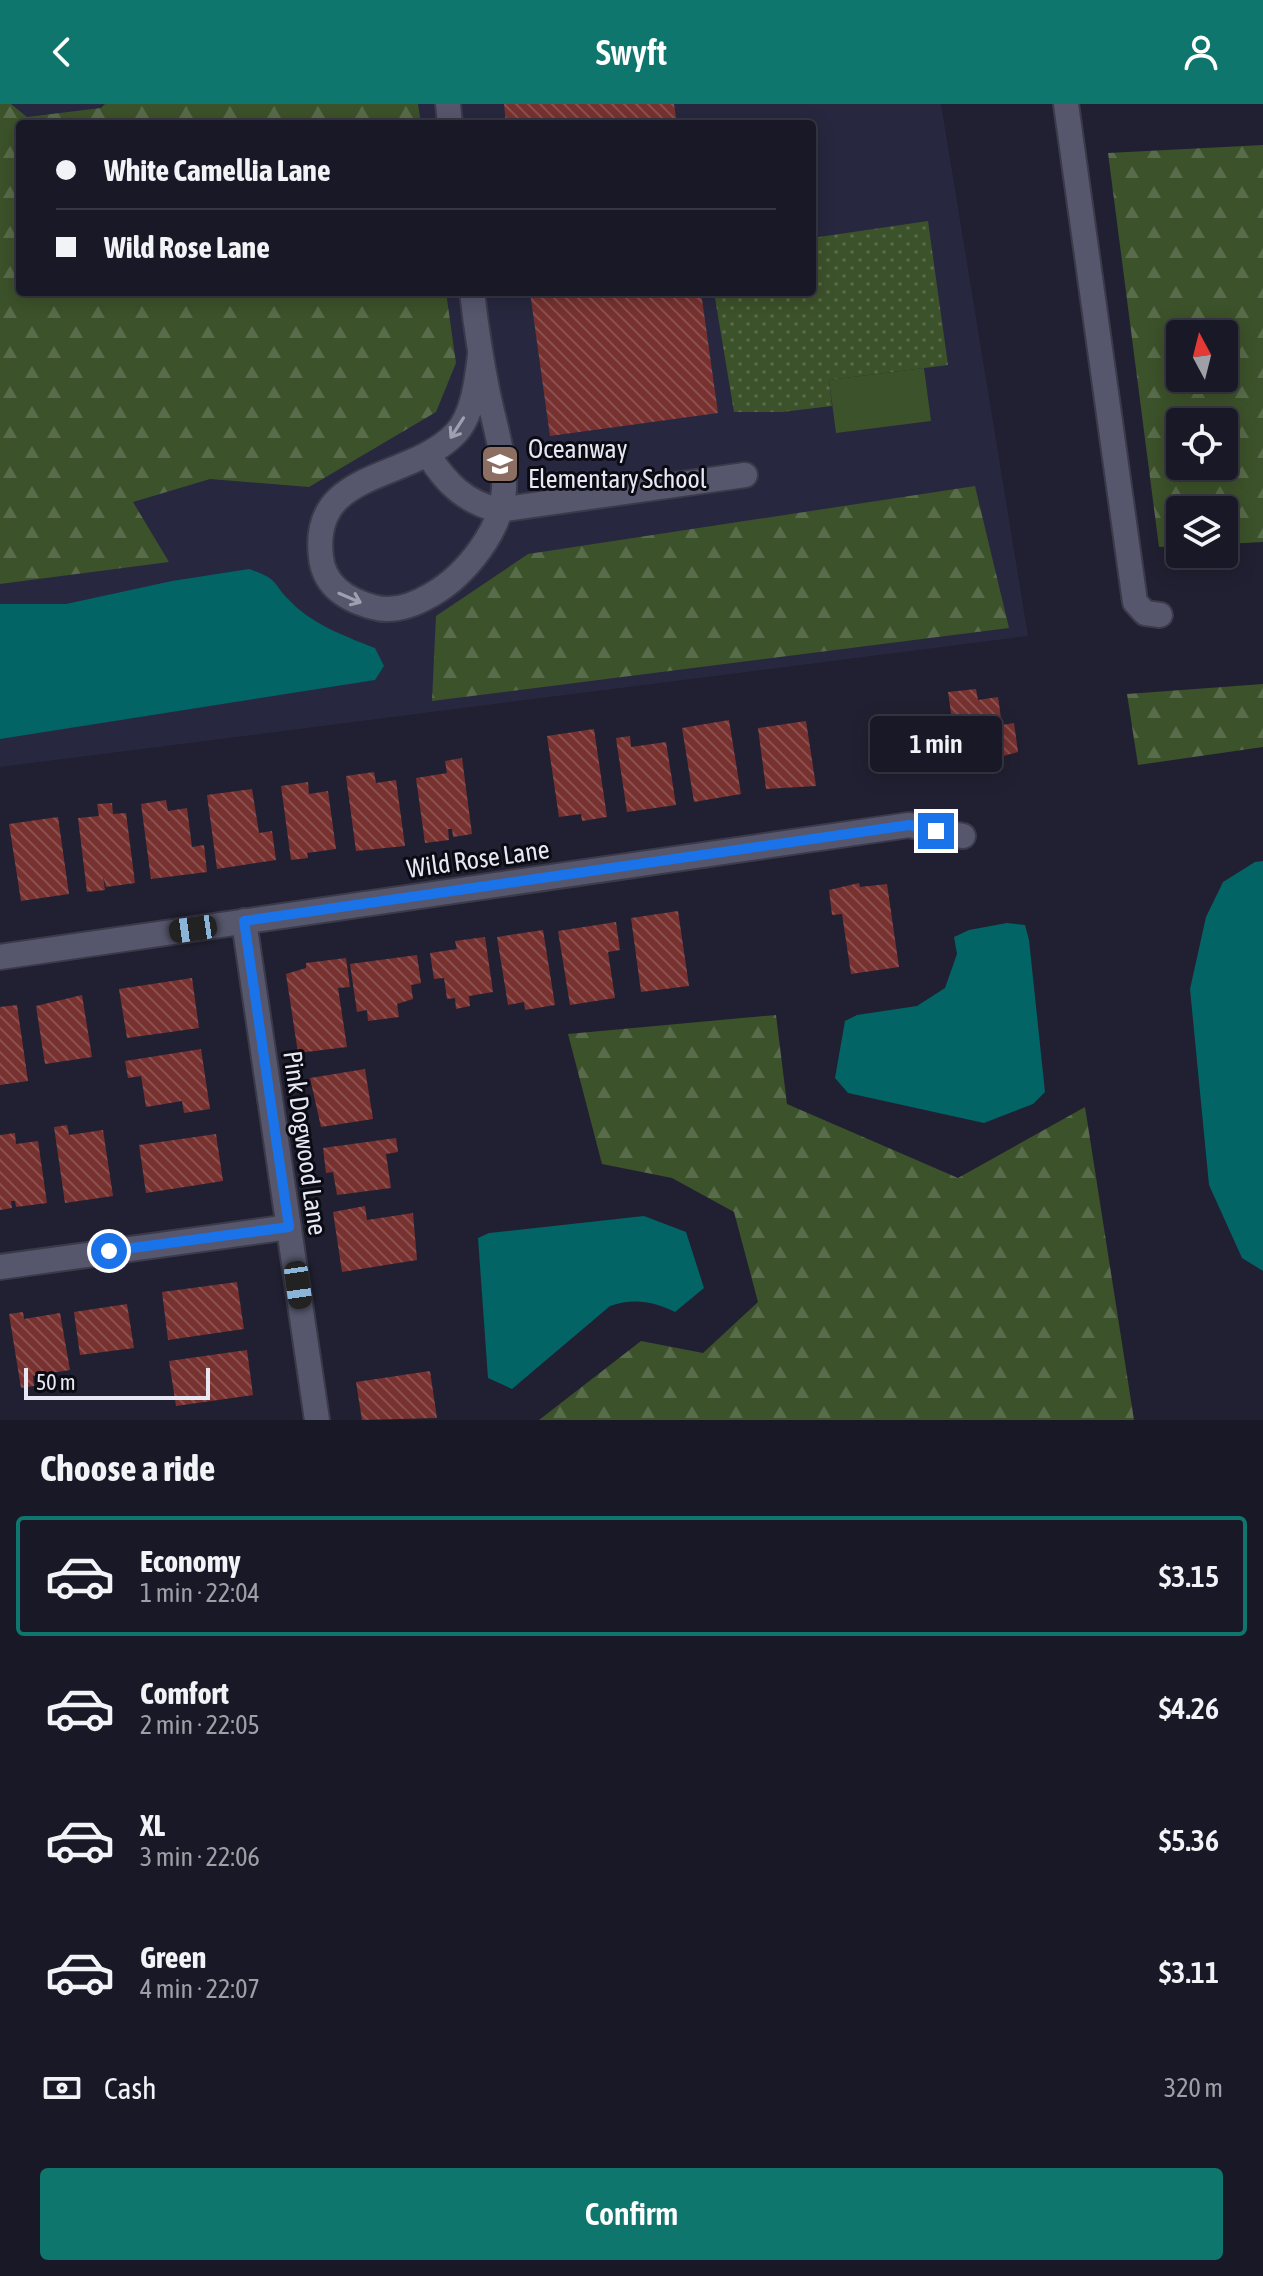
<!DOCTYPE html>
<meta charset="utf-8">
<style>
:root{--surface:#181826;--page:#21212e;--text:#f1f3f6;--muted:#9fa0a7;--line:#363743;--accent:#0f766e}
body{margin:0;font-family:"Asap Condensed",sans-serif;background:var(--page);color:var(--text);height:100vh;display:flex;flex-direction:column;font-size:30px;white-space:nowrap}
*{box-sizing:border-box;margin:0}
p{font-size:26px;color:var(--muted)}
.icon{flex:none;width:44px;height:44px;fill:none;stroke:currentColor;stroke-width:2;stroke-linecap:round;stroke-linejoin:round}
.map{position:relative;height:1316px;overflow:hidden}
.panel{display:flex;flex-direction:column;background:var(--surface);flex:1}
.panel>*{flex:none}
.banner{position:absolute;left:16px;top:16px;width:800px;height:176px;border-radius:8px;box-shadow:0 4px 20px #0003,0 0 0 2px var(--line);display:grid;align-content:center;height:176px;padding:0 40px;background:var(--surface)}
.needle{width:52px;rotate:353deg}
.tools{position:absolute;left:1166px;top:216px;display:grid;gap:16px}
.tools a{display:grid;place-items:center;width:72px;height:72px;border-radius:8px;background:var(--surface);box-shadow:0 4px 20px #0003,0 0 0 2px var(--line);font-size:40px}
.scale{position:absolute;left:24px;bottom:20px;width:186px;box-sizing:border-box;padding-left:8px;border:4px solid #e7e8f4;border-top:0;font-size:22px;line-height:28px;white-space:nowrap;color:#e7e8f4;-webkit-text-stroke:6px #0b0b13;paint-order:stroke}
.end{position:absolute;width:36px;height:36px;margin:-18px;border:10px solid #1a73e8;background:#fff;box-shadow:0 0 0 4px #fff}
.from{border-radius:50%}
.bubble{position:absolute;height:56px;border-radius:8px;background:var(--surface);box-shadow:0 4px 20px #0003,0 0 0 2px var(--line);font-size:26px;font-weight:600;line-height:56px;text-align:center}
.car{position:absolute;width:24px;height:48px;margin:-24px -12px;border-radius:10px;box-shadow:0 0 6px 2px #0007;background:linear-gradient(#222 24%,#8ab4d8 0 40%,#222 0 76%,#8ab4d8 0 86%,#222 0)}
.banner b{display:flex;align-items:center;gap:28px;height:76px;font-size:30px}
.banner b+b{border-top:2px solid var(--line)}
.banner i{width:20px;height:20px;background:var(--text)}
ul{padding:0;list-style:none}
li{display:flex;align-items:center;gap:24px;height:120px;margin:0 16px 12px;padding:0 24px;border:4px solid transparent;border-radius:8px}
li div{flex:1}
li b{display:block;font-size:30px}
li em{font-style:normal;font-weight:600}
li.selected{border-color:var(--accent)}
li>.icon{width:72px;height:72px;stroke-width:1.5}
h2{padding:0 40px;font-size:36px;line-height:96px}
.pay{display:flex;align-items:center;gap:20px;height:88px;padding:0 40px;font-size:30px}
.pay p{margin-inline-start:auto}
.button{display:flex;gap:16px;margin-top:auto;padding:16px 40px}
.button a{flex:1;height:92px;border-radius:8px;background:var(--accent);color:#fff;font-size:32px;font-weight:600;line-height:92px;text-align:center}
header{display:flex;justify-content:space-between;align-items:center;height:104px;padding:0 40px;background:var(--accent);color:#fff;font-size:36px;font-weight:600}
.map>svg:first-child{display:block}
.built{fill:#27273f;fill-rule:evenodd}
.grass{fill:#3c522a}
.forest{fill:url(#forest-firs);fill-rule:evenodd}
.park{fill:url(#park-dots)}
.water{fill:#026465}
.building{fill:url(#building-back-hatch)}
.lines{fill:none;stroke-linecap:round;stroke-linejoin:round}
.minor-casing{stroke:#3b3a4a;stroke-width:28}
.minor{stroke:#56576c;stroke-width:24}
.oneway{stroke:#9ea0b0}
.route{stroke:#1a73e8;stroke-width:10}
.labels{text-anchor:middle;stroke-width:6;stroke-linejoin:round;paint-order:stroke}
.poi-label{font-size:26px;fill:#e7e8f4;stroke:#0b0b13;text-anchor:start}
.street-label{font-size:26px;fill:#e7e8f4;stroke:#0b0b13}
</style>
<header><svg class="icon" aria-label="back" viewBox="0 0 24 24"><path d="M15 5l-7 7 7 7"/></svg>Swyft<svg class="icon" aria-label="person" viewBox="0 0 24 24"><circle cx="12" cy="8" r="4"/><path d="M4 21q1-7 8-7t8 7"/></svg></header>
<div class="map">
<svg width="1263" height="1316" viewBox="0 0 1263 1316">
<defs>
<pattern id="forest-firs" width="22" height="20" patternUnits="userSpaceOnUse" patternTransform="scale(2)"><rect width="22" height="20" fill="#3c522a"/><path d="M5 1l3.5 6h-7zM16 11l3.5 6h-7z" fill="#586b4a"/></pattern>
<pattern id="park-dots" width="8" height="8" patternUnits="userSpaceOnUse" patternTransform="scale(2)"><rect width="8" height="8" fill="#3c522a"/><path d="M2 2h.1M6 6h.1" fill="none" stroke="#586b4a" stroke-width="1.8" stroke-linecap="round"/></pattern>
<pattern id="building-back-hatch" width="6" height="6" patternUnits="userSpaceOnUse" patternTransform="scale(2)"><rect width="6" height="6" fill="#773230"/><path d="M-1 5l2 2M0 0l6 6M5-1l2 2" fill="none" stroke="#8a504f"/></pattern>
</defs>
<rect width="100%" height="100%" fill="#202032"/>
<path class="built" d="M0 0H941L1028 532 0 663ZM20 20H812V188H20Z"/>
<path class="grass" d="M924 264 931 317 836 329 829 276Z"/>
<path class="forest" d="M0 0H11L27 13 101 4 105 0H418L421 20H20V188H446L456 259 436 308 309 383 210 375 133 398 169 458 0 480Z
M1263 41V438L1224 440V406H1180V442L1159 443 1108 49ZM1224 230V274H1180V230ZM1180 318H1224V362H1180Z
M975 382 1009 524 432 597 436 512 528 450Z
M1263 580V643L1138 661 1127 590Z
M776 911 787 1000 958 1074 1085 1003 1134 1316H539L641 1237 703 1249 758 1198 734 1108 672 1074 602 1060 568 930Z"/>
<path class="park" d="M928 117 948 261 829 276 832 302 782 308H734L714 188H812V134Z"/>
<path class="water" d="M249 465C282 477 270 478 292 499 314 521 347 533 375 544L384 562 375 576 0 635V500H66L172 477Z
M1263 757V1167L1242 1154 1209 1081 1190 885 1206 813 1223 778 1255 758Z
M1007 819 1025 821 1029 836 1045 988 1033 1000 984 1019 848 989 835 974 845 917 857 911 917 902 945 884 957 850 954 833 969 826Z
M644 1112 686 1128 704 1184 675 1208C653 1197 633 1194 610 1202L512 1285 488 1274 478 1134 489 1129Z"/>
<path class="building" d="M504 0H674L677 20H506Z
M530 188H701L718 309 550 332Z
M976 585 978 596 998 593 1002 621 1014 619 1018 648 959 664 948 588Z
M729 616 741 690 694 698 682 624Z
M806 617 816 682 766 685 758 624Z
M594 625 607 713 582 717 581 710 559 713 547 632Z
M630 632 631 643 666 638 676 701 627 708 616 634Z
M462 654 472 730 453 733 452 725H448L449 736 425 739 416 674 447 669 445 657Z
M374 668 376 679 396 676 405 742 356 747 346 672Z
M308 678 309 690 328 687 336 745 307 749 308 754 291 756 281 682Z
M252 685 259 729 272 727 276 756 217 765 207 691Z
M166 696 168 707 187 704 192 743 204 741 207 768 151 775 141 700Z
M112 699 113 710 126 709 135 779 106 783 103 772 105 786 87 788 78 714 99 712 97 700Z
M58 713 69 790 21 797 9 720Z
M859 779 860 783 887 780 899 863 851 870 842 810 832 811 829 786Z
M678 807 689 882 641 888 631 814Z
M616 818 620 846 608 848 615 894 570 901 558 827Z
M543 826 555 901 525 906 524 898 508 901 497 833Z
M485 833 493 888 469 892 470 902 456 905 455 894 447 895 444 874 434 875 430 849 457 845 455 837Z
M417 851 421 879 411 881 413 895 397 900 399 913 368 917 367 906 357 908 350 860Z
M346 854 350 883 338 884 347 943 298 949 286 870 306 864V859Z
M192 874 199 924 127 934 119 885Z
M82 891 92 953 45 960 36 902Z
M17 901 28 977 0 981V903Z
M201 945 210 1005 184 1009 182 997 146 1003 141 972 128 974 125 957Z
M365 965 373 1015 321 1023 310 974Z
M67 1021 69 1031 103 1026 113 1092 65 1099 54 1023Z
M15 1029 16 1040 38 1037 47 1099 16 1103 15 1097H11L12 1104 0 1106V1031Z
M216 1030 223 1077 146 1089 139 1041Z
M396 1034 398 1048 386 1050 391 1084 337 1091 333 1068 326 1069 323 1044Z
M365 1102 367 1116 413 1109 417 1156 342 1168 333 1108Z
M237 1178 244 1225 168 1236 162 1188Z
M127 1200 134 1244 80 1251 74 1208Z
M23 1208 24 1215 60 1209 70 1266 33 1272 34 1282 21 1284 9 1210Z
M247 1246 253 1291 176 1302 169 1257Z
M430 1267 437 1314 362 1316 356 1278Z"/>
<g class="lines">
<g class="minor-casing">
<path id="minor" d="M448 0 450 20
M1066 0 1135 498 1145 509 1160 511
M472 188C476 222 481 256 488 290 494 319 506 355 504 385 502 426 465 472 431 491 414 501 393 509 373 503 347 496 324 482 321 453 310 365 408 378 455 330 473 312 477 276 480 251
M429 352C446 379 465 398 498 406L745 371
M244 817 317 1316
M0 853 909 721 963 732
M0 1163 289 1123"/>
</g>
<use href="#minor" class="minor"/>
</g>
<defs><path id="oneway-shaft" d="M-6 0H5M1.5-3L5.5 0L1.5 3" fill="none" stroke-width="1.6" stroke-linecap="round" stroke-linejoin="round" transform="scale(2)"/></defs>
<g class="oneway">
<use href="#oneway-shaft" transform="translate(457 324) rotate(123)"/>
<use href="#oneway-shaft" transform="translate(350 494) rotate(23)"/>
</g>
<g class="lines">
<path class="route" d="M109 1147 289 1123 244 817 909 721 936 727"/>
</g>
<defs>
<g id="school-square" transform="scale(2)"><rect x="-9" y="-9" width="18" height="18" rx="4" fill="#8d6e63" stroke="#0b0b13"/><path d="M0-5L7-2L0 1L-7-2ZM-4 1L0 2.5L4 1V4Q0 6-4 4Z" fill="#fff"/></g>
</defs>
<g fill-rule="evenodd">
<use href="#school-square" x="500" y="360"/>
</g>
<g class="labels">
<g class="poi-label">
<text x="528" y="354">Oceanway<tspan x="528" dy="30">Elementary School</tspan></text>
</g>
<g class="street-label">
<text transform="translate(478 755) rotate(-8)" y="9">Wild Rose Lane</text>
<text transform="translate(305 1039) rotate(82)" y="9">Pink Dogwood Lane</text>
</g>
</g>
</svg>
<div class="tools">
<a><svg class="needle" viewBox="-14 -14 28 28"><path d="M0-13l5 13h-10z" fill="#e53935"/><path d="M0 13l5-13h-10z" fill="#9fa0a7"/></svg></a>
<a><svg class="icon" aria-label="locate" viewBox="0 0 24 24"><circle cx="12" cy="12" r="6"/><path d="M12 2v4M12 18v4M2 12h4M18 12h4"/></svg></a>
<a><svg class="icon" aria-label="layers" viewBox="0 0 24 24"><path d="M12 4l9 5-9 5-9-5zM3 14l9 5 9-5"/></svg></a>
</div>
<div class="scale">50 m</div>
<i class="end from" style="left:109px;top:1147px"></i>
<i class="end" style="left:936px;top:727px"></i>
<div class="bubble" style="left:870px;top:612px;width:132px">1 min</div>
<i class="car" style="left:193px;top:825px;rotate:262deg"></i>
<i class="car" style="left:298px;top:1181px;rotate:172deg"></i>
<div class="banner">
<b><i class="from"></i>White Camellia Lane</b>
<b><i></i>Wild Rose Lane</b>
</div>
</div>
<section class="panel">
<h2>Choose a ride</h2>
<ul>
<li class="selected"><svg class="icon" aria-label="car" viewBox="0 0 24 24"><path d="M5 17H2v-5l4-1 3-4h7l3 4 3 1v5h-3M9 17h6M6 11h13"/><circle cx="7" cy="17" r="2"/><circle cx="17" cy="17" r="2"/></svg><div><b>Economy</b><p>1 min · 22:04</p></div><em>$3.15</em></li>
<li><svg class="icon" aria-label="car" viewBox="0 0 24 24"><path d="M5 17H2v-5l4-1 3-4h7l3 4 3 1v5h-3M9 17h6M6 11h13"/><circle cx="7" cy="17" r="2"/><circle cx="17" cy="17" r="2"/></svg><div><b>Comfort</b><p>2 min · 22:05</p></div><em>$4.26</em></li>
<li><svg class="icon" aria-label="car" viewBox="0 0 24 24"><path d="M5 17H2v-5l4-1 3-4h7l3 4 3 1v5h-3M9 17h6M6 11h13"/><circle cx="7" cy="17" r="2"/><circle cx="17" cy="17" r="2"/></svg><div><b>XL</b><p>3 min · 22:06</p></div><em>$5.36</em></li>
<li><svg class="icon" aria-label="car" viewBox="0 0 24 24"><path d="M5 17H2v-5l4-1 3-4h7l3 4 3 1v5h-3M9 17h6M6 11h13"/><circle cx="7" cy="17" r="2"/><circle cx="17" cy="17" r="2"/></svg><div><b>Green</b><p>4 min · 22:07</p></div><em>$3.11</em></li>
</ul>
<div class="pay"><svg class="icon" aria-label="cash" viewBox="0 0 24 24"><path d="M3 7h18v10H3z"/><circle cx="12" cy="12" r="2"/></svg>Cash<p>320 m</p></div>
<div class="button"><a>Confirm</a></div>
</section>
